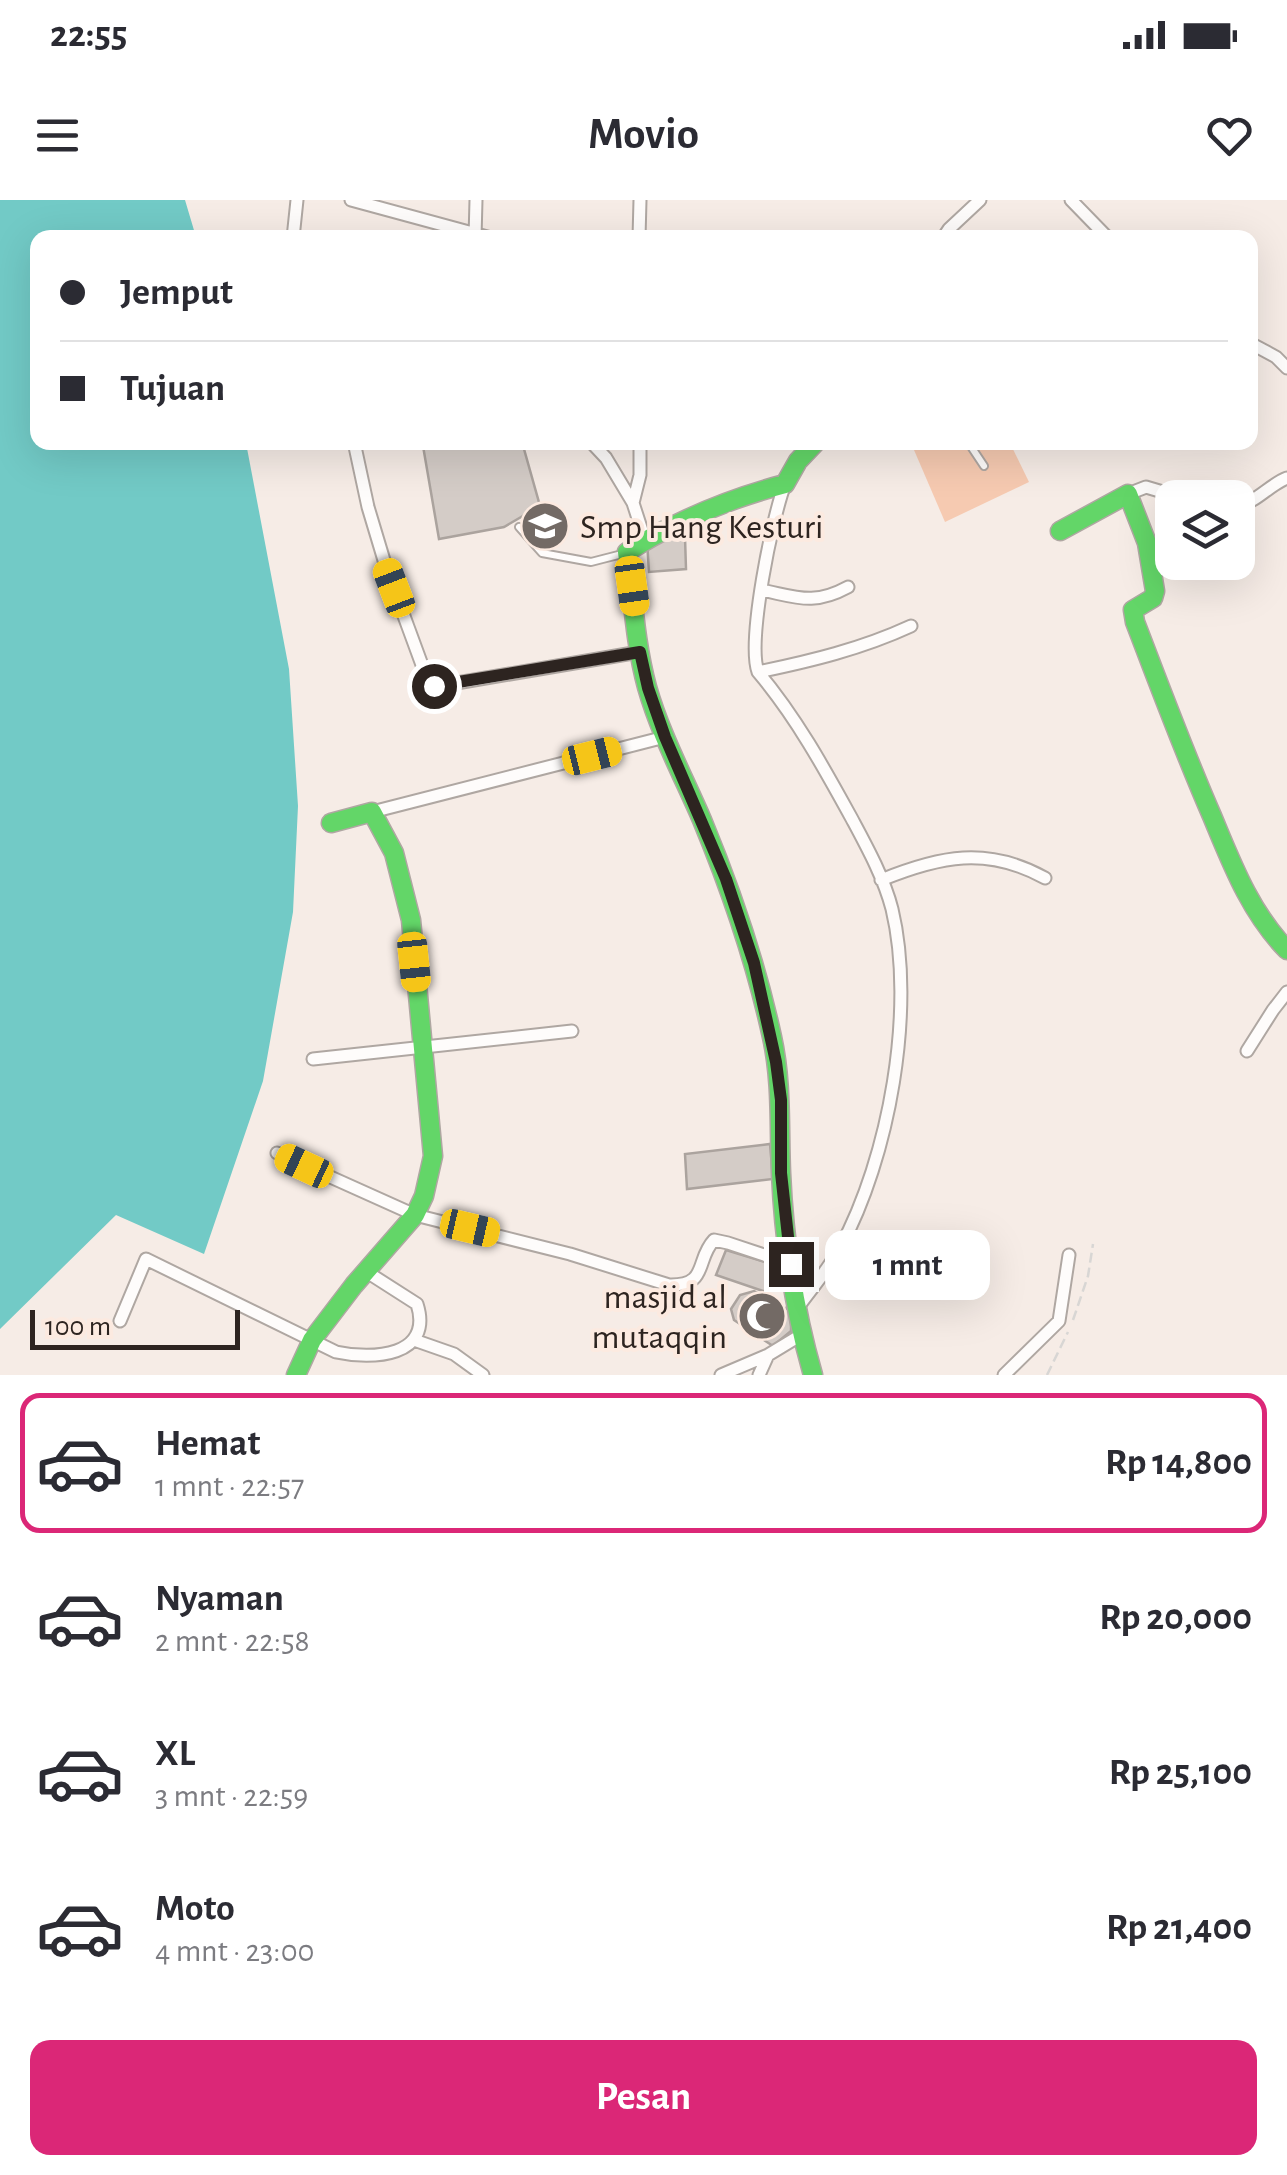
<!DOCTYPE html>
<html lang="id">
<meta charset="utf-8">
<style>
:root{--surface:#fff;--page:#f2f2f3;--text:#2b2b33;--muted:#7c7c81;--line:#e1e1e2;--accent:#db2777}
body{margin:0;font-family:"Alegreya Sans",sans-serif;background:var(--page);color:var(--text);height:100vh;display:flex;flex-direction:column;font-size:38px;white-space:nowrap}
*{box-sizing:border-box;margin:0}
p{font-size:32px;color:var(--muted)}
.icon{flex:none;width:55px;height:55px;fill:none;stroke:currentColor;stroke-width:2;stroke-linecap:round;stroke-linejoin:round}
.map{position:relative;height:1175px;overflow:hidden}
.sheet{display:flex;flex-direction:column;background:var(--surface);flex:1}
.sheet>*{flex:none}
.banner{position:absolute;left:30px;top:30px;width:1228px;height:220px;border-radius:20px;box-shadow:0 10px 40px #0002;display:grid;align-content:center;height:220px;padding:0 30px;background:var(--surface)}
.controls{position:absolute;left:1155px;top:280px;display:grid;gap:20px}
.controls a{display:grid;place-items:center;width:100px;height:100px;border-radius:20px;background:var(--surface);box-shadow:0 10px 40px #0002;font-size:50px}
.scale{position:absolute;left:30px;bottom:25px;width:210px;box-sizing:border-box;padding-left:10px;border:5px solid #2d2420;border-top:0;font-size:28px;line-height:35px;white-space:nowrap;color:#2d2420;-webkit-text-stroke:8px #fceae0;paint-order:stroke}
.end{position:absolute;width:45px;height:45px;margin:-22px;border:12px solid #2d2420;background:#fff;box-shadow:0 0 0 5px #fff}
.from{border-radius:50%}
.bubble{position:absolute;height:70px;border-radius:20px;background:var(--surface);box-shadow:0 10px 40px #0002;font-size:32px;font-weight:700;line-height:70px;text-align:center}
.car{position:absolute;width:30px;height:60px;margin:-30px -15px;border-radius:12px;box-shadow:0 0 8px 2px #0007;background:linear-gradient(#f5c518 24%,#345 0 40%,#f5c518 0 76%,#345 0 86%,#f5c518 0)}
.banner b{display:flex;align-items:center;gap:35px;height:95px;font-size:38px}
.banner b+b{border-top:2px solid var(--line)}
.banner i{width:25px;height:25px;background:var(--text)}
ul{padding:18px 0 0;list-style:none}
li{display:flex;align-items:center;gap:30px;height:140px;margin:0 20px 15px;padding:0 10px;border:5px solid transparent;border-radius:20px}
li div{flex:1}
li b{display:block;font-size:38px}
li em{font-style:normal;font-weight:700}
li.selected{border-color:var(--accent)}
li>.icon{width:90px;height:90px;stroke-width:1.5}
.cta{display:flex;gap:20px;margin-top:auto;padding:20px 30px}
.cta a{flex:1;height:115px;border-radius:20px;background:var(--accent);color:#fff;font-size:40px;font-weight:700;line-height:115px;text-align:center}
.status{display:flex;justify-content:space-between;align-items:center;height:70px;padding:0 50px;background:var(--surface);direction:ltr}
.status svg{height:28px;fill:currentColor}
header{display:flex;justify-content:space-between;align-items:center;height:130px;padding:0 30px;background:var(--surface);font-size:45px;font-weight:700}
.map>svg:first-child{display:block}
.green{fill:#f6cab1}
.water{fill:#72cac6}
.building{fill:#d4ccc7;stroke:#aba39e;stroke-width:2.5}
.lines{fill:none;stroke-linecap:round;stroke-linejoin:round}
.lane-casing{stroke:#afa7a2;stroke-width:10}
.street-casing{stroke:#afa7a2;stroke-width:15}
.fast-casing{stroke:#afa7a2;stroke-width:21}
.path{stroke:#d8d6d4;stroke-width:2.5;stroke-dasharray:10 5;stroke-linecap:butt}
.lane{stroke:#fefcfb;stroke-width:6}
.street{stroke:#fefcfb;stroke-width:11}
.fast{stroke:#63d668;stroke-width:18}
.route{stroke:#2d2420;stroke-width:12}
.labels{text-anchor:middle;stroke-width:8;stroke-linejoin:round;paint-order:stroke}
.poi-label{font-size:35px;fill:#2d2420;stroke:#fceae0;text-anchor:start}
</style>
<div class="status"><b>22:55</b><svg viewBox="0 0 49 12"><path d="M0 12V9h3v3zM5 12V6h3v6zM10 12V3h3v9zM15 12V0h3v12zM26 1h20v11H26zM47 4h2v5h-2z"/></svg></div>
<header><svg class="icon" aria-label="menu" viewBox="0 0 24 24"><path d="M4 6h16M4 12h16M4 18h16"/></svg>Movio<svg class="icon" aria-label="heart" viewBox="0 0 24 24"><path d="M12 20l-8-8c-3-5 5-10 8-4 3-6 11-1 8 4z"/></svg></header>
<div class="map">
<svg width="1287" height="1175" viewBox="0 0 1287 1175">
<rect width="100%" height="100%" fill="#f6ece6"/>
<path class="green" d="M911 243H1010L1029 282 945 322Z"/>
<path class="water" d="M0 0H185L196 37 38 38V242L246 243 289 469 298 606 293 712 263 881 204 1054 116 1015 0 1129Z"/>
<path class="building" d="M425 242H522L540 306 504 327 439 339 423 246Z
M685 337 686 369 649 372 647 341Z
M770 944 773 979 687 989 685 954Z
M726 1050 775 1065 766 1092 716 1075Z
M754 1091 791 1111V1131L773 1146 734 1120 731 1109 740 1095Z"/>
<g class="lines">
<g class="lane-casing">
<path id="lane" d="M968 242 984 266
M519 327 542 353 591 362 626 353"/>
</g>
<g class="street-casing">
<path id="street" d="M351 0 491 38
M1071 0 1108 38
M293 38 297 0
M475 38 476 0
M639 38 640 0
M943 38 949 29 980 0
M1250 143 1276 157 1287 168
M354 242 368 307 386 367 429 484 439 486 639 452
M591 242 606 258 633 303
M640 242V275L633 303 645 340
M785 284C772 318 747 441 758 472 796 517 824 568 852 619 867 647 884 678 892 709 916 809 889 958 840 1048 828 1070 811 1089 796 1110
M1128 294 1146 287 1183 298
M1238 306C1257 302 1269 285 1287 278
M761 390C797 397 813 406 848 387
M758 472C811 461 861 449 911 426
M372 612 665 537
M881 680C940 656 987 646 1045 678
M1247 851 1273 810 1287 792
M313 859 572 831
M277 953 415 1015 570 1054 669 1085C709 1086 695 1060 714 1040L728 1043 791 1064
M120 1121 146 1059 336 1152C372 1160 434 1157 417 1104L367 1072
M414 1140 454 1154 483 1175
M721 1175 768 1155 801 1135
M759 1175 768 1155
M1004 1175 1059 1121 1069 1055"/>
</g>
<g class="fast-casing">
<path id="fast" d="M1060 331 1128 294 1147 343 1155 391 1153 398 1133 410 1135 422C1160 487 1184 552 1212 616 1232 664 1250 712 1287 750
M296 1175 312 1140 354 1085 415 1015 424 996 433 956 411 720 394 653 372 612 331 623
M813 1175C794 1109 784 1041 781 973 779 927 782 882 772 837 756 763 731 690 702 620 683 576 660 533 647 487 635 443 633 397 627 352 677 320 728 299 785 284L798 261 816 242"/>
</g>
<path class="path" d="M1073 1120 1088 1076 1093 1044
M1047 1175 1068 1132"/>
<use href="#lane" class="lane"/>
<use href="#street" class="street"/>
<use href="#fast" class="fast"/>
</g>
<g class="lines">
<path class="route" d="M434 486 640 452 648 488 665 537 726 679 754 763 776 862 781 900V973L791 1064"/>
</g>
<defs>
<g id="school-disc" transform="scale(2.5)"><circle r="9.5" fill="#736a65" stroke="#fceae0"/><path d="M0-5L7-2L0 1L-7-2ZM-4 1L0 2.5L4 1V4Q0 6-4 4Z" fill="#fff"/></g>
<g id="mosque-disc" transform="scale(2.5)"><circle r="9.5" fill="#736a65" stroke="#fceae0"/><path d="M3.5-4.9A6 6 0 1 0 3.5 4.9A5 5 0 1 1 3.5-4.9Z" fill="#fff"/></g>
</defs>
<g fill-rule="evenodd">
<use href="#school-disc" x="545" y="326"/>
<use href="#mosque-disc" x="762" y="1116"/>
</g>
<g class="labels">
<g class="poi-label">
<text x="580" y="338">Smp Hang Kesturi</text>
<text x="727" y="1108" text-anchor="end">masjid al<tspan x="727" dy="40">mutaqqin</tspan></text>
</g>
</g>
</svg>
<div class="controls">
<a><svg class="icon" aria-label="layers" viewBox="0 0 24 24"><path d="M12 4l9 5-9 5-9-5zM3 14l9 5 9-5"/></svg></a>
</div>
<div class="scale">100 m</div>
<i class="end from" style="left:434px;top:486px"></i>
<i class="end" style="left:791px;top:1064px"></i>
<div class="bubble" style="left:825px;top:1030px;width:165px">1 mnt</div>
<i class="car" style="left:632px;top:386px;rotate:172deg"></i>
<i class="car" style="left:394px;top:388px;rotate:339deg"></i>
<i class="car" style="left:592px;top:556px;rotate:76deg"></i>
<i class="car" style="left:414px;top:762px;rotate:174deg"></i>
<i class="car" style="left:304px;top:966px;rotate:295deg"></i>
<i class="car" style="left:470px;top:1028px;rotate:103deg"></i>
<div class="banner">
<b><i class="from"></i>Jemput</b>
<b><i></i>Tujuan</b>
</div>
</div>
<section class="sheet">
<ul>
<li class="selected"><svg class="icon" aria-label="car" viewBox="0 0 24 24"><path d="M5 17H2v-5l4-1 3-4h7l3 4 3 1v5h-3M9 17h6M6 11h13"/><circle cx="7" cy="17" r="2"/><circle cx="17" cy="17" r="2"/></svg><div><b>Hemat</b><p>1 mnt · 22:57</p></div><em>Rp 14,800</em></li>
<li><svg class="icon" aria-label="car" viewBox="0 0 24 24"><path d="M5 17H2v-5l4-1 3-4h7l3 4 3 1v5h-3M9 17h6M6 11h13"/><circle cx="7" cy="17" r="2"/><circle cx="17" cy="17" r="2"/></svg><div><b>Nyaman</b><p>2 mnt · 22:58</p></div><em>Rp 20,000</em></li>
<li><svg class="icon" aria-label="car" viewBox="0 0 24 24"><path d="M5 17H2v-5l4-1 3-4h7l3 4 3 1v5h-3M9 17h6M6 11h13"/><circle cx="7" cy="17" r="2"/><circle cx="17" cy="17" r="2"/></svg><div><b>XL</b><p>3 mnt · 22:59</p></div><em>Rp 25,100</em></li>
<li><svg class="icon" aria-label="car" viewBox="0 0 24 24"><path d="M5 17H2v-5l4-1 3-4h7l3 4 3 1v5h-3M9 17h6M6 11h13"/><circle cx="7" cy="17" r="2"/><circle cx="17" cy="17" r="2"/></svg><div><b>Moto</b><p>4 mnt · 23:00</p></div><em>Rp 21,400</em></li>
</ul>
<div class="cta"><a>Pesan</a></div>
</section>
